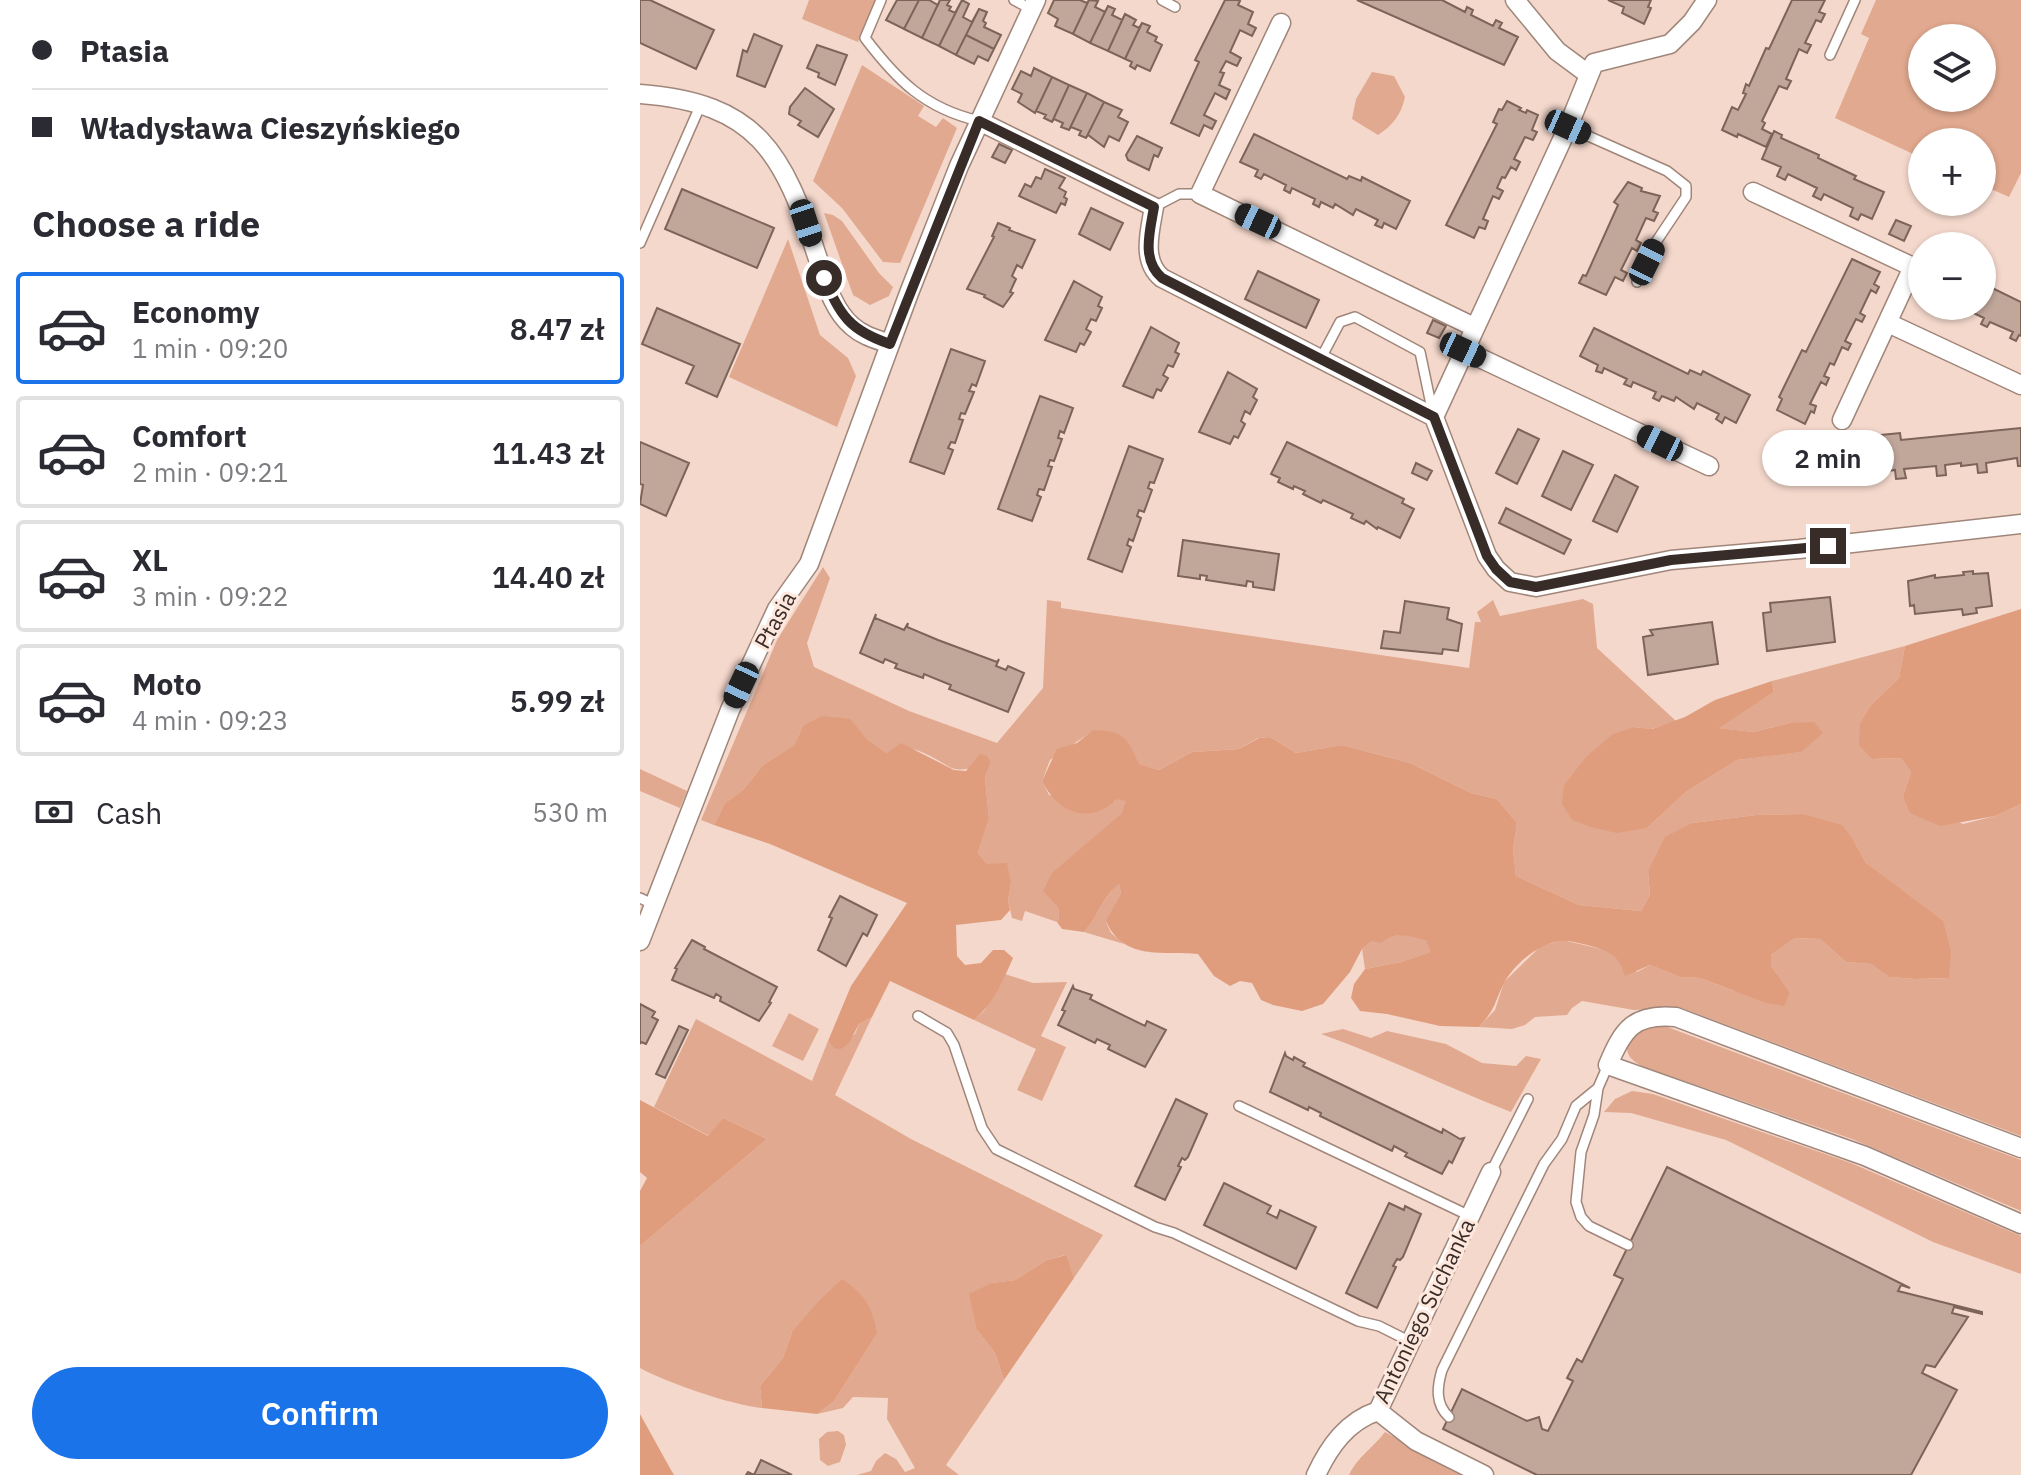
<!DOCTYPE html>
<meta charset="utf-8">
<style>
:root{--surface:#fff;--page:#f2f2f3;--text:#2b2b33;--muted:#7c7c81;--line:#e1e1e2;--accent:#1a73e8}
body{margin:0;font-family:"IBM Plex Sans",sans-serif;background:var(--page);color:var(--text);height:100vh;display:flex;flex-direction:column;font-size:30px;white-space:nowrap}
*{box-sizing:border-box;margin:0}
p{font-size:26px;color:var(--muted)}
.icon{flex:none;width:44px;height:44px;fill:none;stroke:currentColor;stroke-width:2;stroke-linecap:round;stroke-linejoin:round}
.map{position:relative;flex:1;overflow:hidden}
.drawer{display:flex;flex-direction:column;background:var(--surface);width:640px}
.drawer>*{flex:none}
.hud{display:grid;align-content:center;height:176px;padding:0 32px;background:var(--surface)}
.tools{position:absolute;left:1268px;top:24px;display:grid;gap:16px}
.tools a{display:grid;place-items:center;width:88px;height:88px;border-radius:50%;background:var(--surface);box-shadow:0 2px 6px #0004;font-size:40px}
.end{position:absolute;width:36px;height:36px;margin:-18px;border:10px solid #372c27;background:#fff;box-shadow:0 0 0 4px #fff}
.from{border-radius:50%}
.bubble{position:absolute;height:56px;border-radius:28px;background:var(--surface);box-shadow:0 2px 6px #0004;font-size:26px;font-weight:600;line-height:56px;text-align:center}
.car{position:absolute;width:24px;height:48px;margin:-24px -12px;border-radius:10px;box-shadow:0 0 6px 2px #0007;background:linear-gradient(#222 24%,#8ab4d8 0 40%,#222 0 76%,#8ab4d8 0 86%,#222 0)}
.hud b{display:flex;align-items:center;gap:28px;height:76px;font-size:30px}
.hud b+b{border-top:2px solid var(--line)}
.hud i{width:20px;height:20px;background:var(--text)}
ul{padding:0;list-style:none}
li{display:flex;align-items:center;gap:24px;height:112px;margin:0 16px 12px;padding:0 16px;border:4px solid var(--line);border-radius:8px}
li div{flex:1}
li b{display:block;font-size:30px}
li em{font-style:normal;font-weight:600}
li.active{border-color:var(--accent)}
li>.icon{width:72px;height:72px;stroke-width:1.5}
h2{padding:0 32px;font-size:36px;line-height:96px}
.pay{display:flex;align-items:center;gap:20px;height:88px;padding:0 32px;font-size:30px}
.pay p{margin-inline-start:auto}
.primary-button{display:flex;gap:16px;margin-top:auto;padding:16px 32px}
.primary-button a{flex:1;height:92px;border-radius:48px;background:var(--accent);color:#fff;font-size:32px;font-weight:600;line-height:92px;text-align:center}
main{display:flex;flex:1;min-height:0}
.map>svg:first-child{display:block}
.green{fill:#e1a98f;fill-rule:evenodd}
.forest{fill:#df9d7e}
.building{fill:#c1a69a;stroke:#7d6459;stroke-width:2}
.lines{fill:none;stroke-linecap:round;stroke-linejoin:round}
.lane-casing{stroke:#a0867a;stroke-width:12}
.street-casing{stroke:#a0867a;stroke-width:21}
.lane{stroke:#fff;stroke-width:9}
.street{stroke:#fff;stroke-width:18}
.route{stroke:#372c27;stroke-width:10}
.labels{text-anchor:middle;stroke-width:6;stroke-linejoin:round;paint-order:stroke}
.street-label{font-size:22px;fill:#372c27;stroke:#fee7dc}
</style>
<main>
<section class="drawer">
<div class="hud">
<b><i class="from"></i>Ptasia</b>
<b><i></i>Władysława Cieszyńskiego</b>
</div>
<h2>Choose a ride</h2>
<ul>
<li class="active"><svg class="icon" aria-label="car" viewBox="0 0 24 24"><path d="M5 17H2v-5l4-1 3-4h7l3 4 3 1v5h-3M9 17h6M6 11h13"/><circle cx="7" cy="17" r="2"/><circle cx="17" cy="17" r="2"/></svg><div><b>Economy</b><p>1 min · 09:20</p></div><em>8.47 zł</em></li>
<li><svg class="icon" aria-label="car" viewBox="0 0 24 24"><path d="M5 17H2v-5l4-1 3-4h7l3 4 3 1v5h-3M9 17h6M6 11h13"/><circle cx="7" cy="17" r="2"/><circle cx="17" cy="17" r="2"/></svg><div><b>Comfort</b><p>2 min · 09:21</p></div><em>11.43 zł</em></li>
<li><svg class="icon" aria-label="car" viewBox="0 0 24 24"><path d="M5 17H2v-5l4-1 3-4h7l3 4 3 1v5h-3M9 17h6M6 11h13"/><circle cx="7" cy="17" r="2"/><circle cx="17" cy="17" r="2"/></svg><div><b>XL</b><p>3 min · 09:22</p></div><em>14.40 zł</em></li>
<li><svg class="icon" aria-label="car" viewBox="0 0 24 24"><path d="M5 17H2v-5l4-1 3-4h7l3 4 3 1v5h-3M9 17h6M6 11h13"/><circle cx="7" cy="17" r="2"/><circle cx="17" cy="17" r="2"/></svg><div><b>Moto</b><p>4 min · 09:23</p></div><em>5.99 zł</em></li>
</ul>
<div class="pay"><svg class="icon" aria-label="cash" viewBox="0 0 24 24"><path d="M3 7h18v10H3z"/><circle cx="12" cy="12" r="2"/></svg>Cash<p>530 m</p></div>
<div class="primary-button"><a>Confirm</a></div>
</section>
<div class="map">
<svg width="1381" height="1475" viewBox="0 0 1381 1475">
<rect width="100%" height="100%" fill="#f5d8cc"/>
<path class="green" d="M169 0H235L218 42 162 19Z
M1236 0H1381V173L1369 197 1342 185V142H1282V158L1195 118 1229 38 1221 34ZM1282 38H1342V98H1282Z
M222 65 284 106 278 116 296 127 303 118 317 128 260 263 243 262 202 208 173 181Z
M732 72 754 76 765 97C761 115 753 125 738 135L712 119 716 99Z
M184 213 193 215 202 221 239 273 253 287 249 296 230 305 213 295Z
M148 239 180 335 208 358 216 376 197 427 89 377Z
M183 567 190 578 167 643 174 667 269 711 357 743 403 688 407 600 421 602V608L829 668 835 622H841L837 612 853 600 860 616 943 599 953 604 957 648 1036 721 1011 729 994 727 1007 828 1046 792 1097 760 1160 752 1150 723 1113 732 1078 728 1134 692 1132 681 1265 646 1259 678 1230 706 1220 723 1232 759 1261 758 1271 772 1263 796 1323 824 1355 816 1381 804V1136L1042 1008 994 1010 942 1001 932 1008 927 1015 895 1017 885 1025 872 1029 839 1027 855 1010 864 982 901 946 922 940 970 951 997 972 1010 965 1040 977 1060 978 1094 991 1150 992 1131 966V955L1155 938 1180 939 1206 962 1231 964 1249 977 1276 979 1309 978 1261 892 1226 863 1214 841 1162 814 1116 815 1052 823 1008 871 1010 895 1001 911 939 905 876 876 873 850 877 823 857 799 831 793 770 763 702 745 656 753 630 737 618 738 599 749 552 752 519 770 498 764 454 730 410 760 402 781 409 795 474 802 477 798 487 800 481 814 418 907 419 919 417 922 385 911 382 921 372 918 368 900 371 884 345 864 338 853 349 819 345 777 351 763C304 777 317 766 279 751 271 747 257 752 247 753L227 739 210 720 163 726 154 745 123 765 103 790 85 803 74 825 61 820 137 640Z
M0 769 47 791 40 808 0 791Z
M479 883 481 893 466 922 471 933 484 944 444 932C458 916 464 896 479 883Z
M763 934 786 941 790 952 761 962 725 969 722 949 732 941Z
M365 974 393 983 427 982 401 1036 426 1047 402 1101 377 1090 396 1049 334 1020 344 1011Z
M149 1013 179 1029 163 1061 132 1046Z
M232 1017 195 1095 271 1139 463 1235 434 1278 425 1255 407 1260 375 1280 352 1283 337 1330 355 1353 364 1380 306 1465 319 1475H217L231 1471 236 1461 245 1453 256 1459 265 1472 275 1468 247 1419 248 1398 213 1397 203 1408 177 1414 194 1401 237 1334 152 1332 143 1358 120 1386 122 1408C91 1405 28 1383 0 1368V1246L127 1139 83 1118 69 1136 14 1107 56 1019 172 1081 188 1041 193 1048 215 1034 219 1024Z
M1022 1025 1381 1160V1211L1212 1139 1004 1067C992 1061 984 1055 988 1041L1004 1026Z
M703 1029 731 1038 747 1031 806 1044 842 1063 876 1066 886 1056 901 1059 871 1112C807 1087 746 1057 681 1034Z
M992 1091 1013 1094 1211 1163 1381 1236V1274L1293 1242 1086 1140 991 1113 964 1112 975 1099Z
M198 1431 204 1435 206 1445 200 1462 188 1466 180 1460 179 1439 187 1432Z
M745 1432 822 1475H709C717 1457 734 1447 745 1432Z"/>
<path class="forest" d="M1381 609V804L1355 816 1300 826 1270 813 1263 796 1271 772 1261 758 1232 759 1219 745 1220 723 1230 706 1259 678 1265 646Z
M1132 681 1134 692 1079 728 1113 732 1150 723 1174 722 1183 733 1161 752 1097 760 1046 792 1007 828 977 833 954 828 932 820 922 804 924 785 947 756 973 734 994 727 1012 729 1045 717 1075 700Z
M182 716 210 719 227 739 247 753 261 743 314 770 326 771 340 754 347 756 351 763 345 777 349 819 338 853 346 864 367 863 371 884 368 900 370 910 361 920 316 925 317 956 325 965 341 963 353 950H364L373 958C363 981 353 1004 334 1020L250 981 232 1017 219 1024 209 1043 201 1049 193 1048 188 1041 211 986 267 903 130 844 74 825 85 803 103 790 123 765 154 745 163 726Z
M453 730C484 731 487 737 499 764L519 770 552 752 599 749 619 738 630 737 656 753 702 745 770 763 831 793 857 799 877 823 873 850 876 876 939 905 1001 911 1010 895 1008 871 1025 837 1052 823 1116 815 1162 814 1202 825 1214 841 1226 863 1303 921 1311 951 1309 978 1276 979 1249 977 1231 964 1206 962 1180 939 1155 938 1131 955V966L1150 992 1144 1006 1126 1003 1060 978 1040 977 1010 965 985 976C979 956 970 951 951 946 941 944 930 940 920 941 899 943 873 965 863 985 853 1006 856 1008 839 1027L800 1026 747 1014 720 1011 711 998 714 984 725 969 761 962 790 952 786 941C769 936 756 930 741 943L732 941 722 949 710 972 683 1004 662 1011 633 1005 621 1000 612 983 600 981 590 986 574 976 558 954C523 951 483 961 466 921L481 893 479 884C463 896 458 917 444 932L422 929 417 922 419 919 418 907 403 891 412 873 481 814 486 801 477 799C449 826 418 813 402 781L417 749 437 743Z
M0 1100 68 1136 83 1118 127 1139 0 1246V1191L7 1178 0 1172Z
M426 1255 434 1278 364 1380 355 1353 337 1330 329 1294 352 1283 375 1280 407 1260Z
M202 1279C225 1295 233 1307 237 1334L194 1401 177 1414 122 1408 120 1386 143 1358 152 1332 178 1302Z
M0 1414 31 1470 34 1475H0Z"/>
<path class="building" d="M0 0H10L74 30 56 69 0 43Z
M257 0H279L264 29 246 20Z
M279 0H289L298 5 300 0 282 38 264 29Z
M300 0H310L307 5 311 7 309 10 315 13 322 0 299 46 282 38Z
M322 0 329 4 323 17 332 22 339 9 316 55 299 46Z
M414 0H440L447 3 449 0 433 34 415 26 418 19 408 13Z
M449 0 458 1 455 7 465 12 468 6 450 43 433 34Z
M585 0H597L600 1 598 5 613 12 608 24 616 28 612 36 600 30 590 52 601 58 597 66 586 61 580 72 584 73 579 85 590 90 586 99 575 93 564 115 576 121 572 129 564 125 559 136 531 123 559 62 555 60Z
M717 0H802L825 12 827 7 833 10 831 15 853 26 856 20 862 23 859 28 878 37 864 65Z
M968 0H1011L1008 7 1011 8 1004 24 982 13 984 7Z
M1152 0H1185L1179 12 1185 14 1181 22 1176 20 1165 43 1171 45 1167 53 1159 49 1146 79 1151 81 1147 89 1139 86 1122 121 1125 123 1122 129 1132 134 1126 147 1098 134 1097 137 1082 130 1092 107 1098 110 1106 94 1103 93 1106 84 1109 86 1126 48 1129 49Z
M468 6 475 9 472 15 482 20 485 14 468 51 450 43Z
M339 9 347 12 343 21 346 23 344 27 361 35 354 49 326 35Z
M485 14 496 20 493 25 499 28 502 23 485 59 468 51Z
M502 23 510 26 507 32 517 37 515 41 522 45 510 71 497 65 495 69 490 66 492 62 485 59Z
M114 34 142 46 125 87 97 76 103 50 107 52Z
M326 35 354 49 348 61 338 56 334 64 316 55Z
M177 45 207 55 195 85 178 77 179 73 167 68Z
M394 68 412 77 395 113 378 102 382 94 372 89 381 71 391 76Z
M412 77 429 85 412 122 404 118 406 115 396 111 395 113Z
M429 85 447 93 429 130 421 127 423 123 414 119 412 122Z
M165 88 194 109 178 137 158 125 161 121 149 114 150 107Z
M447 93 464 102 446 138 439 135 441 131 431 127 429 130Z
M867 101 881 108 879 110 886 113 887 110 898 115 892 130 897 132 893 140 885 137 874 159 880 162 876 170 871 167 865 178 862 177 857 188 863 191 859 199 853 196 843 219 848 221 845 229 839 227 834 238 806 225 857 124 853 122 859 109 862 110Z
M464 102 482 110 478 117 488 122 479 141 469 136 464 147 448 135 446 138Z
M1134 131 1142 135 1141 138 1179 155 1178 158 1216 176 1214 179 1244 192 1232 219 1221 214 1218 220 1210 216 1213 208 1184 194 1181 200 1173 196 1177 188 1148 174 1145 180 1137 176 1141 167 1122 159Z
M614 134 707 179 709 176 721 181 722 177 770 201 756 229 744 223 742 228 735 225 738 220 716 209 713 215 695 204 693 208 681 202 679 207 673 204 675 199 652 188 650 193 644 190 646 185 624 174 621 179 615 176 618 170 600 162Z
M497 136 522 148 518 157 514 155 509 170 488 160 486 155Z
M359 144 372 150 365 163 352 157Z
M405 169 425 178 419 188 426 192 424 197 427 199 425 205 421 203 416 213 379 196 385 184 391 187 396 177 401 179Z
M988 182 1002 188 1001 191 1020 196 1013 211 1018 213 1014 221 1006 218 996 240 1001 243 997 251 992 248 981 270 987 273 983 281 975 277 966 295 939 283 943 275 946 276 978 205 974 202Z
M42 189 134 228 117 268 25 229Z
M451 208 483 223 470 250 439 234Z
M1256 220 1271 226 1264 241 1249 234Z
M358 223 370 228 369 230 395 240 382 268 377 265 372 276 376 279 370 292 373 293 363 307 344 297 345 295 327 289 354 237 352 236Z
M1212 259 1240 272 1234 284 1239 287 1236 293 1231 290 1220 313 1225 316 1222 322 1216 319 1205 341 1211 344 1208 350 1202 347 1194 365 1190 363 1184 376 1189 378 1186 385 1181 382 1170 404 1176 406 1174 413 1171 411 1165 424 1137 410 1142 399 1139 397 1162 350 1166 352Z
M618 271 679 300 666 328 605 299Z
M434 281 462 297 458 306 462 308 456 321 451 319 446 329 451 332 444 345 440 343 436 352 405 340Z
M1342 283 1381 302V336L1379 335 1376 341 1370 338 1373 332 1350 322 1347 327 1341 324 1344 318 1321 307 1319 313 1312 310 1314 306H1342Z
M17 308 100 344 77 397 46 383 54 366 2 344Z
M793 320 806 326 799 338 787 333Z
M511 327 539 343 535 352 539 354 533 367 528 365 523 375 528 378 521 391 517 389 513 398 483 386Z
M954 328 1048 374 1050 370 1061 375 1063 371 1110 395 1096 423 1085 417 1082 423 1076 419 1079 414 1057 403 1054 409 1036 397 1034 401 1022 396 1019 401 1013 398 1016 392 993 382 991 387 984 384 987 379 964 368 962 373 956 371 958 365 940 356Z
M311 349 345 361 336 386 332 384 329 391 334 392 325 414 321 413 319 419 323 420 315 443 311 442 308 448 313 450 304 474 270 462Z
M588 372 617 389 613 397 617 400 610 414 605 411 601 421 605 424 598 438 594 436 590 444 559 432Z
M400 396 433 408 424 433 420 431 418 438 422 439 414 461 410 460 408 466 412 467 404 490 399 489 397 495 401 497 392 521 358 509Z
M1381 428V466H1378L1377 458 1346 463 1347 472 1338 473 1337 464 1321 466V463L1305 465 1306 475 1297 476 1296 466 1264 469 1266 478 1256 479 1255 470 1240 472 1238 452 1243 451 1241 435 1260 433 1261 440Z
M878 429 899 439 877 484 856 473Z
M0 442 49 463 26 516 0 504 3 485 0 484Z
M647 442 764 499 762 503 774 509 760 538 738 527 737 529 726 521 724 524 711 518 713 514 683 500 681 503 663 494 665 491 654 486 653 489 638 482 640 478 631 474Z
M489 446 523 459 514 483 510 482 508 488 512 490 504 512 499 510 497 516 501 518 493 541 489 539 487 545 491 547 482 572 448 559Z
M923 451 953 465 931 510 902 496Z
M776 463 792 471 787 480 772 473Z
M975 475 998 487 977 532 953 521Z
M866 508 931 540 924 554 859 523Z
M543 540 639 554 634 590 613 587V582L607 581 606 586 566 580 567 576 560 575V579L538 576Z
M1333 571V574L1348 573 1352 606 1336 608 1337 613 1323 615 1322 609 1275 614 1274 605 1270 606 1268 581 1295 575V578L1324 575 1323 572Z
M1190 597 1195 642 1127 651 1123 613 1131 612 1130 603Z
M765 601 809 608 807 619 822 624 818 651 803 649 802 654 741 648 744 631 760 633Z
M236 614 235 618 264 630 268 623 267 627 298 640 357 662 359 659 356 666 366 670 368 666 384 673 368 712 309 689 311 685 284 674 283 678 255 668 257 664 245 659 243 663 220 653Z
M1072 622 1078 664 1008 675 1003 637 1013 635 1010 630Z
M200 896 237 915 227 936 223 933 206 966 178 950 192 918 189 917Z
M52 940 65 947 64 949 137 987 129 1002 131 1003 119 1021 80 1001 81 997 76 994 74 998 32 980 37 969 35 968Z
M433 986 434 989 452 995 450 999 505 1026 507 1021 526 1030 505 1067 468 1049 470 1045 457 1039 455 1043 418 1025 425 1011 422 1010Z
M0 1004 15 1012 12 1017 18 1020 6 1044 1 1042 0 1044Z
M39 1026 48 1030 25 1078 16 1074Z
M645 1053 646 1056 653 1060 654 1057 665 1063 663 1066 802 1133 803 1129 820 1139 824 1138 812 1163 809 1161 802 1174 765 1156 767 1153 754 1146 752 1151 680 1116 681 1113 669 1107 668 1110 630 1092Z
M536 1099 567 1114 548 1157 545 1160 542 1158 538 1166 541 1167 525 1200 495 1186Z
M1027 1167 1270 1288 1261 1285 1258 1291 1342 1312V1314L1314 1307 1312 1313 1328 1317 1295 1367 1286 1365 1282 1373 1317 1390 1271 1475H897L803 1429 822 1389 887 1421 899 1417 902 1429 908 1431 933 1381 927 1378 937 1359 942 1362 983 1279 974 1275Z
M584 1183 631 1206 627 1213 637 1218 640 1210 676 1227 656 1269 564 1225Z
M749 1203 764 1210 765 1206 781 1214 763 1257 760 1260 757 1259 753 1266 756 1267 737 1308 706 1293Z
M121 1460 152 1475H106L108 1472 114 1475Z"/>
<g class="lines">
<g class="lane-casing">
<path id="lane" d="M241 0 225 38C257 80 284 108 339 121
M374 0 391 9
M522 0 535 7
M1190 55 1215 0
M928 127 1027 171 1046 186V197L1016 242 997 282
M514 207 539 194H560
M0 243 61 104
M680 360 700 322 715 317 780 352 793 414
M0 898 15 905
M278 1016 307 1033 314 1045 342 1128 356 1149 515 1227 534 1233 718 1321 739 1326 771 1342
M968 1065 958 1088 954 1115 941 1152 936 1202 941 1217 949 1226 988 1245
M599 1106 830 1216
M851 1172 888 1099
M809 1417C795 1404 797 1387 802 1370L904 1164 922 1139 936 1106 958 1088"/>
</g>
<g class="street-casing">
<path id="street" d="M875 0 917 51 948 74
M641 23 560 194 834 327
M0 94C118 103 143 153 177 256 185 279 192 309 212 326 223 336 236 339 250 344
M339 121 514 207C510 231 501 261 522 278L794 417 847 556 856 569 870 582 896 587 1031 560 1159 549 1381 524
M1113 192 1273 267 1202 420
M1248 323 1381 385
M823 350 1069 466
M794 417 928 127 954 63 1030 44 1052 22 1067 0
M0 941 90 710 137 609 169 564 269 293 319 166 396 0
M1381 1148 1036 1017C994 1013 983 1029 968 1065L1225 1156 1381 1224
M738 1411 776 1441 844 1475
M676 1475C689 1447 707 1421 738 1411L851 1172"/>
</g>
<use href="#lane" class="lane"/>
<use href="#street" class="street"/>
</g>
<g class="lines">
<path class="route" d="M184 278C201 316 209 330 250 344L339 121 514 207C510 231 501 260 522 278L794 417 847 556 856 569 870 582 896 587 1031 560 1188 546"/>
</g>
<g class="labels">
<g class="street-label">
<text transform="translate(135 620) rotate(-61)" y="8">Ptasia</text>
<text transform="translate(784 1311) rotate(-64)" y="8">Antoniego Suchanka</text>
</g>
</g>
</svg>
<div class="tools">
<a><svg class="icon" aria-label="layers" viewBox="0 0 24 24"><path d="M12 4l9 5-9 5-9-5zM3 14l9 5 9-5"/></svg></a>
<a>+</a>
<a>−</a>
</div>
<i class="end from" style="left:184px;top:278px"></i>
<i class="end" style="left:1188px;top:546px"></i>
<div class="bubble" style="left:1122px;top:430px;width:132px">2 min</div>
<i class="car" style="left:928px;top:127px;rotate:114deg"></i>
<i class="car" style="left:618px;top:221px;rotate:295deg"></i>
<i class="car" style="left:166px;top:223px;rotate:162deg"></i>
<i class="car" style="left:1007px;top:262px;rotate:26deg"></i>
<i class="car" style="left:823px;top:350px;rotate:115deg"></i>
<i class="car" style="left:1020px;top:443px;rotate:296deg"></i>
<i class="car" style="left:101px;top:685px;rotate:205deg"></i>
</div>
</main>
